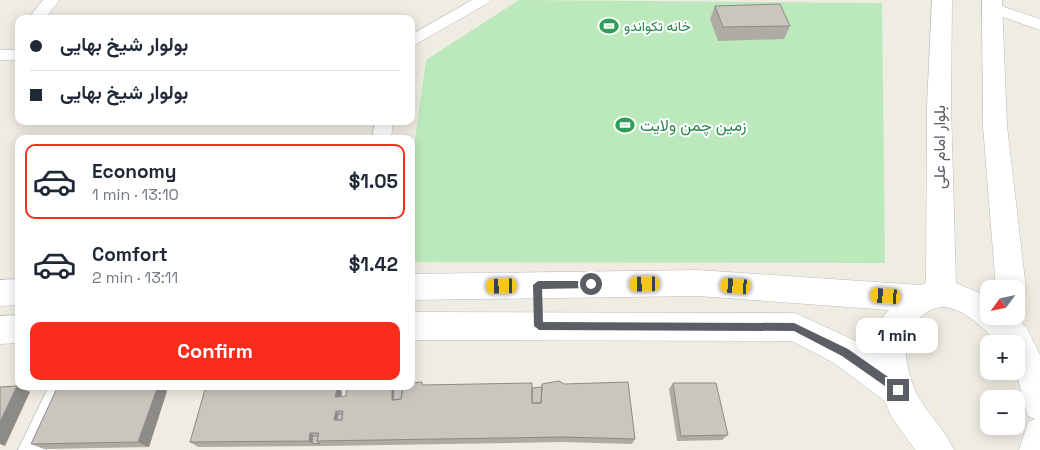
<!DOCTYPE html>
<meta charset="utf-8">
<style>
:root{--surface:#fff;--page:#f6f6f7;--text:#1f2937;--muted:#747a83;--line:#e0e1e3;--accent:#fa2d1d}
body{margin:0;font-family:"Space Grotesk",Vazirmatn,sans-serif;background:var(--page);color:var(--text);height:100vh;display:flex;flex-direction:column;font-size:19px;white-space:nowrap}
*{box-sizing:border-box;margin:0}
p{font-size:16px;color:var(--muted)}
.icon{flex:none;width:28px;height:28px;fill:none;stroke:currentColor;stroke-width:2;stroke-linecap:round;stroke-linejoin:round}
.map{position:relative;flex:1;overflow:hidden}
.side{position:absolute;left:15px;top:135px;width:400px;height:255px;display:flex;flex-direction:column;background:var(--surface);border-radius:10px;box-shadow:0 2px 12px #0003}
.side>*{flex:none}
.banner{position:absolute;left:15px;top:15px;width:400px;height:110px;border-radius:10px;box-shadow:0 2px 12px #0003;display:grid;align-content:center;height:110px;padding:0 15px;background:var(--surface)}
.needle{width:32px;rotate:237deg}
.fabs{position:absolute;left:980px;top:280px;display:grid;gap:10px}
.fabs a{display:grid;place-items:center;width:45px;height:45px;border-radius:10px;background:var(--surface);box-shadow:0 2px 12px #0003;font-size:25px}
.end{position:absolute;width:22px;height:22px;margin:-11px;border:6px solid #5b5f65;background:#fff;box-shadow:0 0 0 2px #fff}
.from{border-radius:50%}
.bubble{position:absolute;height:35px;border-radius:10px;background:var(--surface);box-shadow:0 2px 12px #0003;font-size:16px;font-weight:700;line-height:35px;text-align:center}
.car{position:absolute;width:15px;height:30px;margin:-15px -8px;border-radius:6px;box-shadow:0 0 4px 1px #0007;background:linear-gradient(#f5c518 24%,#345 0 40%,#f5c518 0 76%,#345 0 86%,#f5c518 0)}
.banner b{display:flex;align-items:center;gap:18px;height:48px;font-size:19px}
.banner b+b{border-top:1px solid var(--line)}
.banner i{width:12px;height:12px;background:var(--text)}
ul{padding:9px 0 0;list-style:none}
li{display:flex;align-items:center;gap:15px;height:75px;margin:0 10px 8px;padding:0 5px;border:2px solid transparent;border-radius:10px}
li div{flex:1}
li b{display:block;font-size:19px}
li em{font-style:normal;font-weight:700}
li.active{border-color:var(--accent)}
li>.icon{width:45px;height:45px;stroke-width:1.5}
.primary-button{display:flex;gap:10px;margin-top:auto;padding:10px 15px}
.primary-button a{flex:1;height:58px;border-radius:10px;background:var(--accent);color:#fff;font-size:20px;font-weight:700;line-height:58px;text-align:center}
.map>svg:first-child{display:block}
.green{fill:#bce9bc}
.lines{fill:none;stroke-linecap:round;stroke-linejoin:round}
.minor-casing{stroke:#b8bbc0;stroke-width:1}
.tertiary-casing{stroke:#b8bbc0;stroke-width:1}
.minor{fill:#fff;fill-rule:evenodd}
.tertiary{fill:#fff;fill-rule:evenodd}
.wall{fill:#aeaaa4}
.shaded-wall{fill:#8d8b86}
.building{fill:#cac6bf;stroke:#8d8b86;fill-rule:evenodd}
.route{fill:#5b5f65}
.labels{text-anchor:middle;stroke-width:4;stroke-linejoin:round;paint-order:stroke}
.far-leisure-label{font-size:14px;fill:#27864d;stroke:#fff;text-anchor:start}
.leisure-label{font-size:16px;fill:#27864d;stroke:#fff;text-anchor:start}
.street-label{font-size:16px;fill:#5b5f65;stroke:#fff}
</style>
<div class="map">
<svg width="1040" height="450" viewBox="0 0 1040 450">
<rect width="100%" height="100%" fill="#efece2"/>
<path class="green" d="M519 0 882 3 885 263 411 262V169L426 60Z"/>
<g class="lines">
<g class="minor-casing">
<path id="minor" d="M43 0H59L45 19H28Z
M472 0H491L488 3 411 47V35Z
M992 3 1040 19V30L986 11 984 8 986 5Z
M0 50H19V60H0Z
M375 121H393L391 139H372Z
M49 386H75L46 450H18Z"/>
</g>
<g class="tertiary-casing">
<path id="tertiary" d="M932 0H952L951 106 956 283 989 297V316H1013L1027 328 1040 355V450H1019L1028 422 1035 419 1028 416C1022 401 1021 386 1015 371H1016V344H1000C982 328 954 296 929 311 922 315 910 326 907 333 902 347 910 384 918 396 929 415 945 430 954 450H915L891 416 885 401 834 363 792 341 411 340V312L795 313 856 341 875 354C876 336 876 323 889 310L698 296 411 300V274L698 270 920 285 926 283 927 106Z
M982 0H1002L1007 126 1026 289 1021 298 1016 300V289H996L983 126Z
M19 279V305L0 306V280Z
M19 315V343L0 344V316Z"/>
</g>
<use href="#minor" class="minor"/>
<use href="#tertiary" class="tertiary"/>
</g>
<path class="wall" d="M715 6 790 26 784 39 718 41 710 19Z
M559 381 635 439 632 444 563 442 323 446 198 447 190 442 206 386H338L342 392 341 396H346L395 387 423 385 532 388 542 387Z
M673 383 728 435 722 440 677 441 669 389Z
M167 391 149 447 44 449 31 444Z"/>
<path class="shaded-wall" d="M17 386 30 392 5 446 0 444V422Z
M158 386H160L167 391 149 447 138 442Z
M338 386 342 392 340 403 335 397Z
M392 386H394L396 389 395 402 392 400Z
M336 411 340 417V422L334 420Z
M310 433 316 438 312 443 309 441Z"/>
<path class="building" d="M780 4 790 26 723 27 715 6Z
M559 381 564 384 628 382 635 439 564 437 317 441 319 433H310L309 441 190 442 206 386H338L335 397 346 396 347 386H392V400L401 399 403 386H411V383L422 382V385L532 383V403H541L542 384ZM336 411H343L342 420H334Z
M673 383H716L728 435 681 436Z
M17 386 0 422V387Z
M58 386H158L138 442 31 444Z
M394 387H403L401 399 393 400Z
M542 387 541 403H532V388Z
M338 414H342V420H337Z
M313 436H318L317 441 320 444 312 443Z"/>
<path class="route" d="M538 281H591L596 284 591 288 542 289 543 322 794 323 848 349 901 386 903 390 898 394 895 393 842 356 794 331 539 330 534 326 533 285Z"/>
<defs>
<g id="stadium-bare" transform="scale(1.5)"><path d="M0-5a6.5 5 0 1 0 0 10a6.5 5 0 1 0 0-10ZM-3.5-1.8h7v3.6h-7Z" fill="#2e9e5b" stroke="#fff" stroke-width="2.5" paint-order="stroke"/></g>
</defs>
<g fill-rule="evenodd">
<use href="#stadium-bare" x="609" y="26"/>
<use href="#stadium-bare" x="625" y="125"/>
</g>
<g class="labels">
<g class="far-leisure-label">
<text x="624" y="31">خانه تکواندو</text>
</g>
<g class="leisure-label">
<text x="640" y="131">زمین چمن ولایت</text>
</g>
<g class="street-label">
<text transform="translate(939 147) rotate(-90)" y="6">بلوار امام علی</text>
</g>
</g>
</svg>
<div class="fabs">
<a><svg class="needle" viewBox="-14 -14 28 28"><path d="M0-13l5 13h-10z" fill="#e53935"/><path d="M0 13l5-13h-10z" fill="#747a83"/></svg></a>
<a>+</a>
<a>−</a>
</div>
<i class="end from" style="left:591px;top:284px"></i>
<i class="end" style="left:898px;top:390px"></i>
<div class="bubble" style="left:856px;top:318px;width:82px">1 min</div>
<i class="car" style="left:645px;top:284px;rotate:269deg"></i>
<i class="car" style="left:502px;top:286px;rotate:269deg"></i>
<i class="car" style="left:736px;top:286px;rotate:274deg"></i>
<i class="car" style="left:886px;top:296px;rotate:274deg"></i>
<div class="banner">
<b><i class="from"></i>بولوار شیخ بهایی</b>
<b><i></i>بولوار شیخ بهایی</b>
</div>
<section class="side">
<ul>
<li class="active"><svg class="icon" aria-label="car" viewBox="0 0 24 24"><path d="M5 17H2v-5l4-1 3-4h7l3 4 3 1v5h-3M9 17h6M6 11h13"/><circle cx="7" cy="17" r="2"/><circle cx="17" cy="17" r="2"/></svg><div><b>Economy</b><p>1 min · 13:10</p></div><em>$1.05</em></li>
<li><svg class="icon" aria-label="car" viewBox="0 0 24 24"><path d="M5 17H2v-5l4-1 3-4h7l3 4 3 1v5h-3M9 17h6M6 11h13"/><circle cx="7" cy="17" r="2"/><circle cx="17" cy="17" r="2"/></svg><div><b>Comfort</b><p>2 min · 13:11</p></div><em>$1.42</em></li>
</ul>
<div class="primary-button"><a>Confirm</a></div>
</section>
</div>
